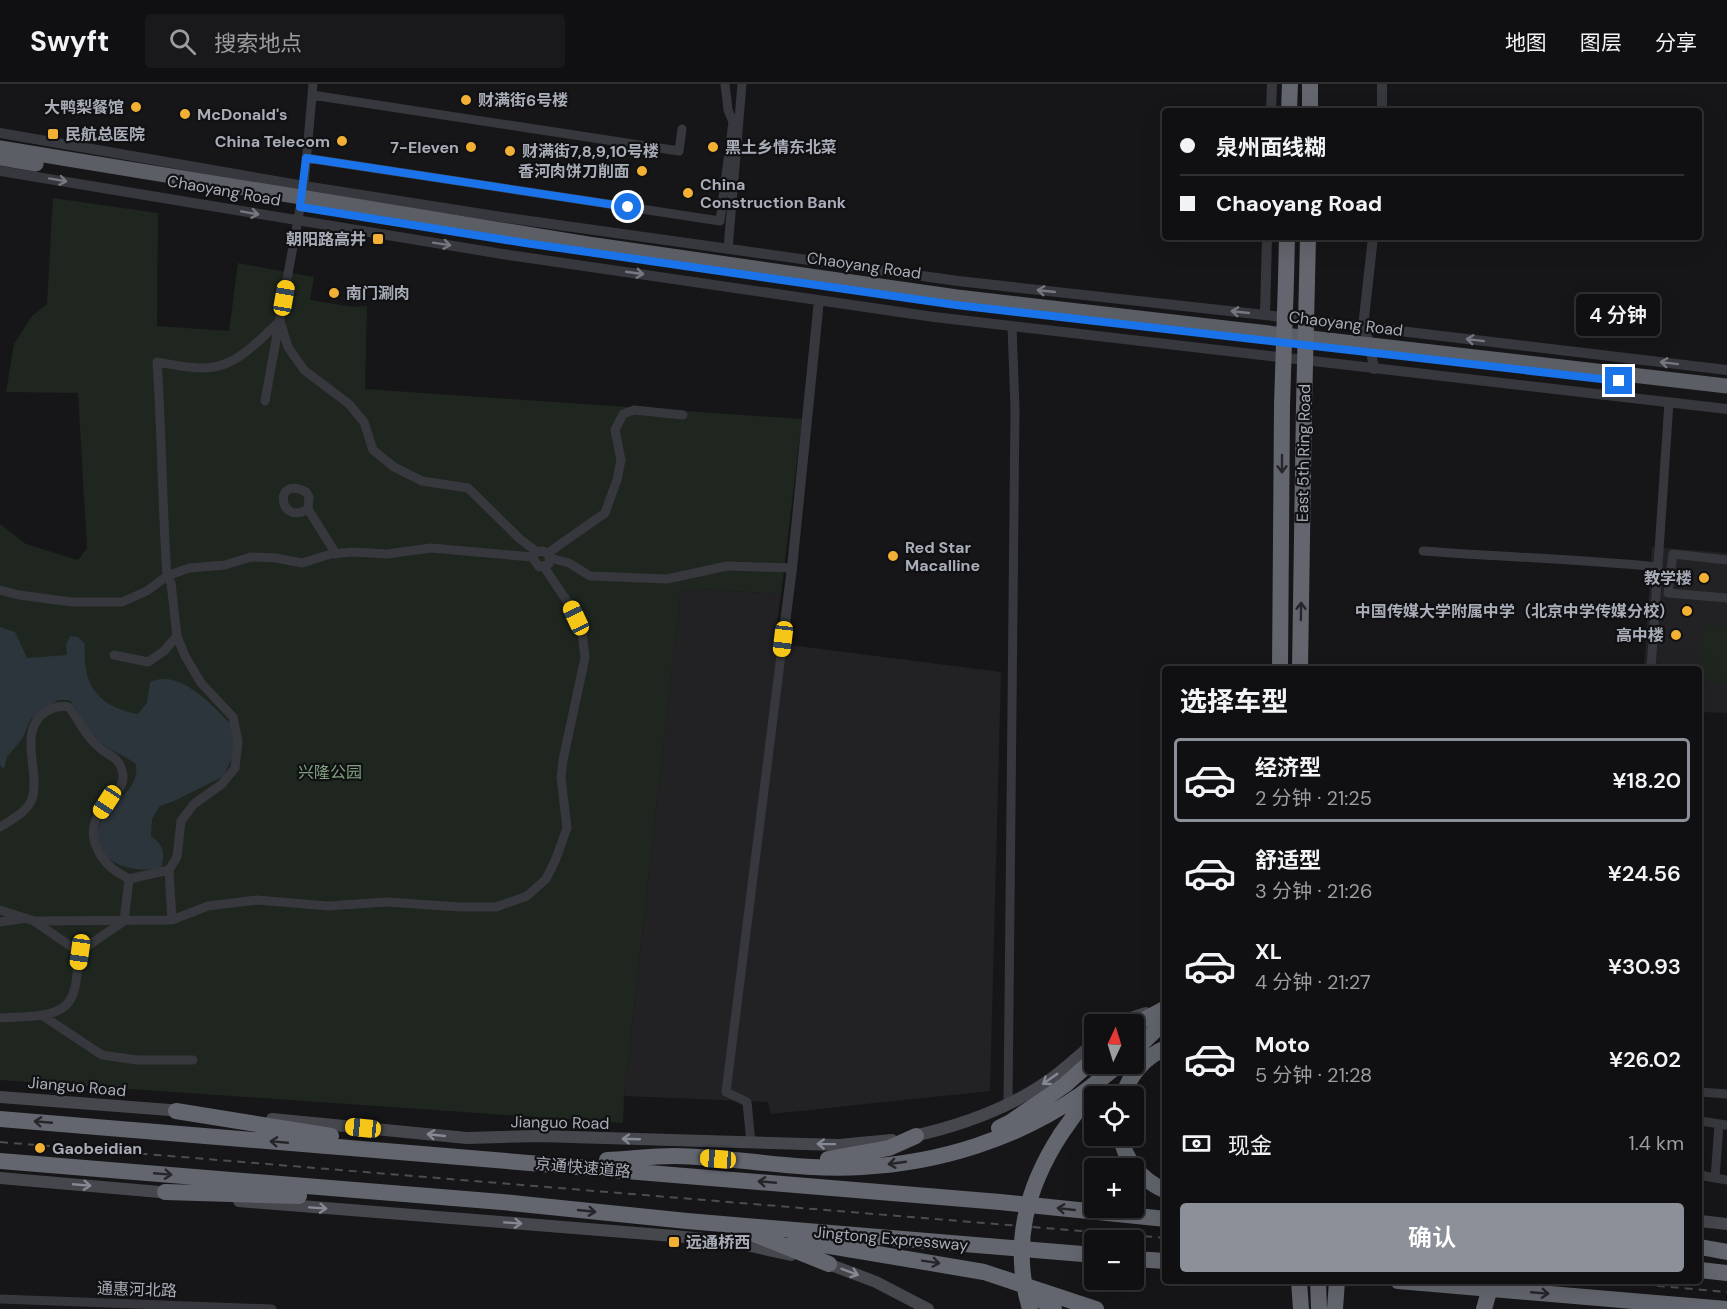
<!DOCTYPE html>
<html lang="zh">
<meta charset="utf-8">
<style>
:root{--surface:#101012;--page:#19191b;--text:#f1f3f6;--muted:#9c9d9f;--line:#303032;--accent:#8c9099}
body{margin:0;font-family:"DM Sans","Noto Sans SC",sans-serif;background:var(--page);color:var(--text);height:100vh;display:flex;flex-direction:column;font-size:22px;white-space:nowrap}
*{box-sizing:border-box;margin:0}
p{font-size:20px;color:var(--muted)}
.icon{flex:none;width:33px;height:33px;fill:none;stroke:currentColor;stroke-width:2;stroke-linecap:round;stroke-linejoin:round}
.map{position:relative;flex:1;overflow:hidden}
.panel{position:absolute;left:1162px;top:582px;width:540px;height:618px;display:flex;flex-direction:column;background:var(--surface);border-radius:6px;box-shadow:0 6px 24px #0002,0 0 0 2px var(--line)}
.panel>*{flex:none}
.hud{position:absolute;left:1162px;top:24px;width:540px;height:132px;border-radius:6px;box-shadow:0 6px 24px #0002,0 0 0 2px var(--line);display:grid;align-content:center;height:132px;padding:0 18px;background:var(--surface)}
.needle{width:39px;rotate:4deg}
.buttons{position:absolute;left:1084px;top:930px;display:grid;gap:12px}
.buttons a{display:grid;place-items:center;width:60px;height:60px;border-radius:6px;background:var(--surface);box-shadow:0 6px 24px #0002,0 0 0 2px var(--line);font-size:30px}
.end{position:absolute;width:27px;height:27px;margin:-14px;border:8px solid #1a73e8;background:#fff;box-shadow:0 0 0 3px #fff}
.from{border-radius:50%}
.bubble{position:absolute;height:42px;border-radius:6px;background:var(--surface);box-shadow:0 6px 24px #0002,0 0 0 2px var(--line);font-size:20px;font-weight:600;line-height:42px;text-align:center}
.car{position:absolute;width:18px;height:36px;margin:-18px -9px;border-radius:8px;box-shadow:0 0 4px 2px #0007;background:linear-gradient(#f5c518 24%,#345 0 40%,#f5c518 0 76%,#345 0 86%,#f5c518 0)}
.hud b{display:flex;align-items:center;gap:21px;height:57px;font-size:22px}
.hud b+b{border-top:2px solid var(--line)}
.hud i{width:15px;height:15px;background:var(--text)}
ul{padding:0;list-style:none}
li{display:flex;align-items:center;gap:18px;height:84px;margin:0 12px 9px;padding:0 6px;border:3px solid transparent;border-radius:6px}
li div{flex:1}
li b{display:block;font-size:22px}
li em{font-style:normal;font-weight:600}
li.on{border-color:var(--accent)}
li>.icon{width:54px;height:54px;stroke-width:1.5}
h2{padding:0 18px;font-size:27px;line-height:72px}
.pay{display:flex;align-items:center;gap:15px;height:66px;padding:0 18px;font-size:22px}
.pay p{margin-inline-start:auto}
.cta{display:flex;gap:12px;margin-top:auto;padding:12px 18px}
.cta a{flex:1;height:69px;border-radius:6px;background:var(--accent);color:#fff;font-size:24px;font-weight:600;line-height:69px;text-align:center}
header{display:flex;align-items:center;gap:36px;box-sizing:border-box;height:84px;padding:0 30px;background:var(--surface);border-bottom:2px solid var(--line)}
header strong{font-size:28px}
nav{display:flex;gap:33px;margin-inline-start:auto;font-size:21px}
.search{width:420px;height:54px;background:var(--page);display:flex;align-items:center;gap:15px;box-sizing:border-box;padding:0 21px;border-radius:6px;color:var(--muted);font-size:22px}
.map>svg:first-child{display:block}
.built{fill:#222225}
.green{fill:#1e261f}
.water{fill:#2c353c}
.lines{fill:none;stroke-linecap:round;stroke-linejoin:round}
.minor{stroke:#37383d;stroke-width:9}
.tertiary{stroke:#37383d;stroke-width:10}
.secondary{stroke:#45474d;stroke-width:12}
.trunk{stroke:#5b5e65;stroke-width:15}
.motorway{stroke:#63666e;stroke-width:16}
.rail{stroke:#4a4c52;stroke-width:2;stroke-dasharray:8 6;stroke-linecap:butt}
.motorway-bridge{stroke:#63666e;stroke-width:16}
.oneway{stroke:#757881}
.oneway2{stroke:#26262a}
.oneway3{stroke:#858993}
.route{stroke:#1a73e8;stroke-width:8}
.poi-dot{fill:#f2b134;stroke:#111113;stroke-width:2}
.labels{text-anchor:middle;stroke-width:4.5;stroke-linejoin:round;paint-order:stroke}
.poi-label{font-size:16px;font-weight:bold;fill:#a8adb8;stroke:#111113;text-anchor:start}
.street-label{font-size:16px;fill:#a8adb8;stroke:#111113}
.park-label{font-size:16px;fill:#7fa381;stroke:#111113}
</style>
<header>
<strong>Swyft</strong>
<div class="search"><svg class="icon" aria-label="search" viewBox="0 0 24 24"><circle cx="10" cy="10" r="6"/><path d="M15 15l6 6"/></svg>搜索地点</div>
<nav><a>地图</a><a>图层</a><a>分享</a></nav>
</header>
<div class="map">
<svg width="1727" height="1225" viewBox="0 0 1727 1225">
<rect width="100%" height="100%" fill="#161618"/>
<path class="built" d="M1652 463 1727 469V629L1700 628V585H1644Z
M681 504 781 510 774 559 1001 588 990 1007 771 1030 768 1018 624 1012Z"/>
<path class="green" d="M53 114 158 129 157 242 229 247 238 179 314 193 310 216 354 223 367 222 365 305 802 335 781 510 681 504 624 1012 623 1039 0 996V440L26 460 78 476 87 464 78 309 6 308 14 260 32 232 47 220Z
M1703 540 1727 542V599L1700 596Z"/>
<path class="water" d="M0 543 15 548 27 574 67 571 66 561 70 552 78 553 85 560C82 601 98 623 138 630L147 619 150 598C181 584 213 623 234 643V669L224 692 174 717 160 722 152 735 151 752C164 762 165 768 161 784 143 787 128 786 112 777 96 767 94 749 103 733 112 719 130 710 135 694 137 690 136 684 136 680 124 671 107 666 96 655 85 645 79 628 70 616H58L31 635 22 655 7 673 4 685 0 681Z"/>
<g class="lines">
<path class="minor" d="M312 11 679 67 682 45
M306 74 720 137 733 38 728 26 725 0
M728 165 742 0
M280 237 288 263 304 286 349 320 364 338 373 366 394 383 422 397 468 404 520 455 537 468
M265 317 304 102 313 0
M308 425C278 443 273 390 306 408L309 413 308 425 336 470
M1423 467C1501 473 1580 475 1658 483
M548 469 605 429 617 396 621 376 615 346 623 330 634 326 683 331
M550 474 569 479 590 492 667 495 727 482 792 484
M1727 476 1673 470 1668 509 1727 514
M0 506 19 511 72 518H122L147 507 167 492 189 484 225 481 251 473 276 474 302 479 331 470 352 468 387 470 431 464 532 473 537 468 543 467C549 470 550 473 549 480L539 483 532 473
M114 571 148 578 164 567 177 552
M1651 585 1669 318
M0 743C11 736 27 728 32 715 41 687 16 646 47 627 55 623 61 621 69 623 79 637 87 654 100 664 105 669 114 672 118 678 121 680 122 687 123 691 126 713 80 727 97 764 103 779 114 787 129 795L124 837 79 868
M129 795 169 786
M0 826 34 837 79 868C77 881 78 898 73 910 64 937 22 932 0 934
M172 836 208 822 257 816 328 822 386 818 461 823H496L527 812 546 795 555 777 567 744 561 694 563 676 585 574 582 548 569 520 544 483
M34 837 172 836 169 786 177 773 181 737 194 720 222 700 235 684 238 657 233 633 201 599 185 572 177 552 171 499 167 492C162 421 162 350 157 278 175 281 196 286 214 283 240 279 261 254 280 237
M0 838 21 835
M43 932 102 971 137 976H193
M1700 1008 1727 1010
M1008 1020 1015 325 1012 242
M1700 1037 1727 1041
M751 1059 747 1018 726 1008 783 555
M1700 1091 1715 1094 1719 1040
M1715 1094 1727 1096
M0 1215 272 1225"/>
<path class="tertiary" d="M1271 27 1272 0
M1382 27V0
M0 49 304 102 508 134 958 197 1265 231 1727 286
M0 87 502 170 934 233 1727 325
M1373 153 1363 243 1370 260 1374 285
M1265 231 1267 153
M783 555 792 484 819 216"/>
<path class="secondary" d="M1117 940 1128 935 1146 929
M0 1013 183 1027
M272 1035 467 1054 538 1052 839 1061 892 1056
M909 1053C960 1042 1014 1023 1056 991 1070 980 1082 969 1095 958
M0 1094 171 1109
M239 1117 674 1152 733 1158 791 1171
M1700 1137 1727 1140
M823 1178 876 1198 928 1225"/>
<path class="trunk" d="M0 64 588 160 957 213 1727 302
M0 74 36 80"/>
<path class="motorway" d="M1289 27 1290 0
M1310 27V0
M1286 195 1287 153
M1307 197 1308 153
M1280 585 1282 321
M1300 585 1304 322
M1134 967 1166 936
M1123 1012C1129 992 1145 972 1166 964
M176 1027 331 1052
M0 1035 1000 1118 1166 1135
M999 1044 1009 1039 1065 1001 1095 974
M1061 1050 1078 1026 1094 1009
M1121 1052C1124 1077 1143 1097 1166 1107
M828 1075 889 1064 916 1052
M607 1076C629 1075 652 1072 675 1072 737 1073 799 1087 862 1083 939 1079 1016 1055 1080 1011 1094 1001 1107 990 1120 980
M0 1077 502 1118 687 1137 1095 1171
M165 1108 299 1112
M749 1148 829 1180
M794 1156 984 1188 1096 1225
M1700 1163 1727 1168
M1134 1175 1166 1177
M1700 1186 1727 1189
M1299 1197 1301 1225
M1318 1197 1319 1225
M1398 1197 1727 1225
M1028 1207 1054 1225
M1335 1225 1337 1197"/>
<path class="rail" d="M0 1058 1166 1154
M1601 1197 1727 1208"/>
<path class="motorway-bridge" d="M1282 321 1286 195
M1304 322 1307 197
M1134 941 1166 924
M1030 1225C1011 1161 1026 1104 1061 1050
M1484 1225 1492 1197"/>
</g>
<defs><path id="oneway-shaft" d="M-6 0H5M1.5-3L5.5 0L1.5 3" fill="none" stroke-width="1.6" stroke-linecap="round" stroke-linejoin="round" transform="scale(1.5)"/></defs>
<g class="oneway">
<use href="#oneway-shaft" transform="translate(58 96) rotate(10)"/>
<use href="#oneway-shaft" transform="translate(250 129) rotate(10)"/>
<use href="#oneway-shaft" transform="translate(442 160) rotate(9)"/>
<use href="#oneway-shaft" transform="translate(635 189) rotate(8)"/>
<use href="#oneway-shaft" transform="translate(1046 207) rotate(-174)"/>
<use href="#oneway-shaft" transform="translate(1240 228) rotate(-174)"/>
<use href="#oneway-shaft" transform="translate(1475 256) rotate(-173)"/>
<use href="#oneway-shaft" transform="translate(1669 279) rotate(-173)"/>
</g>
<g class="oneway2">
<use href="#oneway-shaft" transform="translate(1282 380) rotate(90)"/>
<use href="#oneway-shaft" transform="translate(1301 527) rotate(-89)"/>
<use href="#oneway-shaft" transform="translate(43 1038) rotate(-175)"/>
<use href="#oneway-shaft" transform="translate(279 1058) rotate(-175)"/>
<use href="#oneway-shaft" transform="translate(897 1079) rotate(172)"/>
<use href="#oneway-shaft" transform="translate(163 1090) rotate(5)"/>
<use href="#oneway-shaft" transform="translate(767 1098) rotate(-175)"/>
<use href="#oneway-shaft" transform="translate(1066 1125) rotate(-174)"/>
<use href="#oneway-shaft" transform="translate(587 1127) rotate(6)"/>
<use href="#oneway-shaft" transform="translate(931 1178) rotate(9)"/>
<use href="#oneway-shaft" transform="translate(1540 1209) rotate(5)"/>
</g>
<g class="oneway3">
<use href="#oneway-shaft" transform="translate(1050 995) rotate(145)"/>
<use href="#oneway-shaft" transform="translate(436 1051) rotate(-174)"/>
<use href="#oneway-shaft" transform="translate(631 1055) rotate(-178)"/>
<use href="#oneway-shaft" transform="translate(826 1060) rotate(-179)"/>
<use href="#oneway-shaft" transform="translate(82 1101) rotate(5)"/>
<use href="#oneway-shaft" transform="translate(318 1124) rotate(4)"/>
<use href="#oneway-shaft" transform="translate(513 1139) rotate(4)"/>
<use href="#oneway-shaft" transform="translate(850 1188) rotate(21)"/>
</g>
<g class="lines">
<path class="route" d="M628 123 306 74 300 123 525 159 956 221 1619 297"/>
</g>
<g class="poi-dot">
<circle cx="466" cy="16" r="6"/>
<circle cx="136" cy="23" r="6"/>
<circle cx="185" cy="30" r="6"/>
<rect x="47" y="44" width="12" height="12" rx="3"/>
<circle cx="342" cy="57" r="6"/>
<circle cx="471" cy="63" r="6"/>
<circle cx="713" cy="63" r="6"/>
<circle cx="510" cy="67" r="6"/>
<circle cx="642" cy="87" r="6"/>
<circle cx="688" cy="109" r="6"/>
<rect x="372" y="149" width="12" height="12" rx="3"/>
<circle cx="334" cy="209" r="6"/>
<circle cx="893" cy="472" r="6"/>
<circle cx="1704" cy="494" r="6"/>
<circle cx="1687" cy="527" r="6"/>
<circle cx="1676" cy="551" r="6"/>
<circle cx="40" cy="1064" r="6"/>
<rect x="668" y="1152" width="12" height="12" rx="3"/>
</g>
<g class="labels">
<g class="poi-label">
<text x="478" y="22">财满街6号楼</text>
<text x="124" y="29" text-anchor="end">大鸭梨餐馆</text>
<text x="197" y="36">McDonald's</text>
<text x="65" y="56">民航总医院</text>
<text x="330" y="63" text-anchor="end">China Telecom</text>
<text x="459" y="69" text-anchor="end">7-Eleven</text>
<text x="725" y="69">黑土乡情东北菜</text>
<text x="522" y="73">财满街7,8,9,10号楼</text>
<text x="630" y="93" text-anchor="end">香河肉饼刀削面</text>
<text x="700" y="106">China<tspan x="700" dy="18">Construction Bank</tspan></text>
<text x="366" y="161" text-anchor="end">朝阳路高井</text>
<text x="346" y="215">南门涮肉</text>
<text x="905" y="469">Red Star<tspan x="905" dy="18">Macalline</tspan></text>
<text x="1692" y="500" text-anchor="end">教学楼</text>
<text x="1675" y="533" text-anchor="end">中国传媒大学附属中学（北京中学传媒分校）</text>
<text x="1664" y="557" text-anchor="end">高中楼</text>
<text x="52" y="1070">Gaobeidian</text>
<text x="686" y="1164">远通桥西</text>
</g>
<g class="street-label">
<text transform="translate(224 106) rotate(10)" y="6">Chaoyang Road</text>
<text transform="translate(864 181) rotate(8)" y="6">Chaoyang Road</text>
<text transform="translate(1346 239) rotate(7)" y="6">Chaoyang Road</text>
<text transform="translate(1303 369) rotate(-89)" y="6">East 5th Ring Road</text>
<text transform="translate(77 1002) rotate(5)" y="6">Jianguo Road</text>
<text transform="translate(560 1038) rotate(1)" y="6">Jianguo Road</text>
<text transform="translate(583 1083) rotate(5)" y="6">京通快速道路</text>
<text transform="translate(891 1154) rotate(5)" y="6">Jingtong Expressway</text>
<text transform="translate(137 1205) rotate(2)" y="6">通惠河北路</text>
</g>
<g class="park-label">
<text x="330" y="694">兴隆公园</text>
</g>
</g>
</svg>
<div class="buttons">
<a><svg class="needle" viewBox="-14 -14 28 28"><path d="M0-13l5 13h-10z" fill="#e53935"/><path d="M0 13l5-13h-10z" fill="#9c9d9f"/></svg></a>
<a><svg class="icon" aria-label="locate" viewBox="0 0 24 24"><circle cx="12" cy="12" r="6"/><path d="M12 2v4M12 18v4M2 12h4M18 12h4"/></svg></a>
<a>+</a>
<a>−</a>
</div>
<i class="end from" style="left:628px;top:123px"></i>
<i class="end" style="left:1619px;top:297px"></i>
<div class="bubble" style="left:1576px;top:210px;width:84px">4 分钟</div>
<i class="car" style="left:284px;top:214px;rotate:10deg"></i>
<i class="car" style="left:576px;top:534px;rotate:335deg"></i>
<i class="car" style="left:783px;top:555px;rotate:187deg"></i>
<i class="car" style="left:107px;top:718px;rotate:213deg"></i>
<i class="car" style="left:80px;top:868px;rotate:188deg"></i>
<i class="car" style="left:363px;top:1044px;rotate:276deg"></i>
<i class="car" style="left:718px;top:1075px;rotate:274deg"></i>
<div class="hud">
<b><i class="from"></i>泉州面线糊</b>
<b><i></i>Chaoyang Road</b>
</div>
<section class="panel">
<h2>选择车型</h2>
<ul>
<li class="on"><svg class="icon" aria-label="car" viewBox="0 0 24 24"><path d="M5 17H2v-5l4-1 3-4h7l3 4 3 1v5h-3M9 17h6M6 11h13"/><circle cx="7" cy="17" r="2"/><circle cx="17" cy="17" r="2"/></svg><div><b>经济型</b><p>2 分钟 · 21:25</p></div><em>¥18.20</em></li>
<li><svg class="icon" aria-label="car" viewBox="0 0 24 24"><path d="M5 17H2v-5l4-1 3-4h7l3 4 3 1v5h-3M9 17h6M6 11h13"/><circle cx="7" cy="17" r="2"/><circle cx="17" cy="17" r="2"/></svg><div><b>舒适型</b><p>3 分钟 · 21:26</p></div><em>¥24.56</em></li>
<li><svg class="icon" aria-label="car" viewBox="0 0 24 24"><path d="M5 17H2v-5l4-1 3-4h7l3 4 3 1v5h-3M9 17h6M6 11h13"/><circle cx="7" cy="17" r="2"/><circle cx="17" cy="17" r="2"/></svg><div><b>XL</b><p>4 分钟 · 21:27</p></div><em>¥30.93</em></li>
<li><svg class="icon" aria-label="car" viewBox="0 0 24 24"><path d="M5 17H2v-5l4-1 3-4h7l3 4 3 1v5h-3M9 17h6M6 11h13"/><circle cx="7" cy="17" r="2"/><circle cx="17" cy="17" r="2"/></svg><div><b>Moto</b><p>5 分钟 · 21:28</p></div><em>¥26.02</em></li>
</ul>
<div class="pay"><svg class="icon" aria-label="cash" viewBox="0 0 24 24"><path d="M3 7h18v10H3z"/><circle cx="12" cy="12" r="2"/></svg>现金<p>1.4 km</p></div>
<div class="cta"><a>确认</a></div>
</section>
</div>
